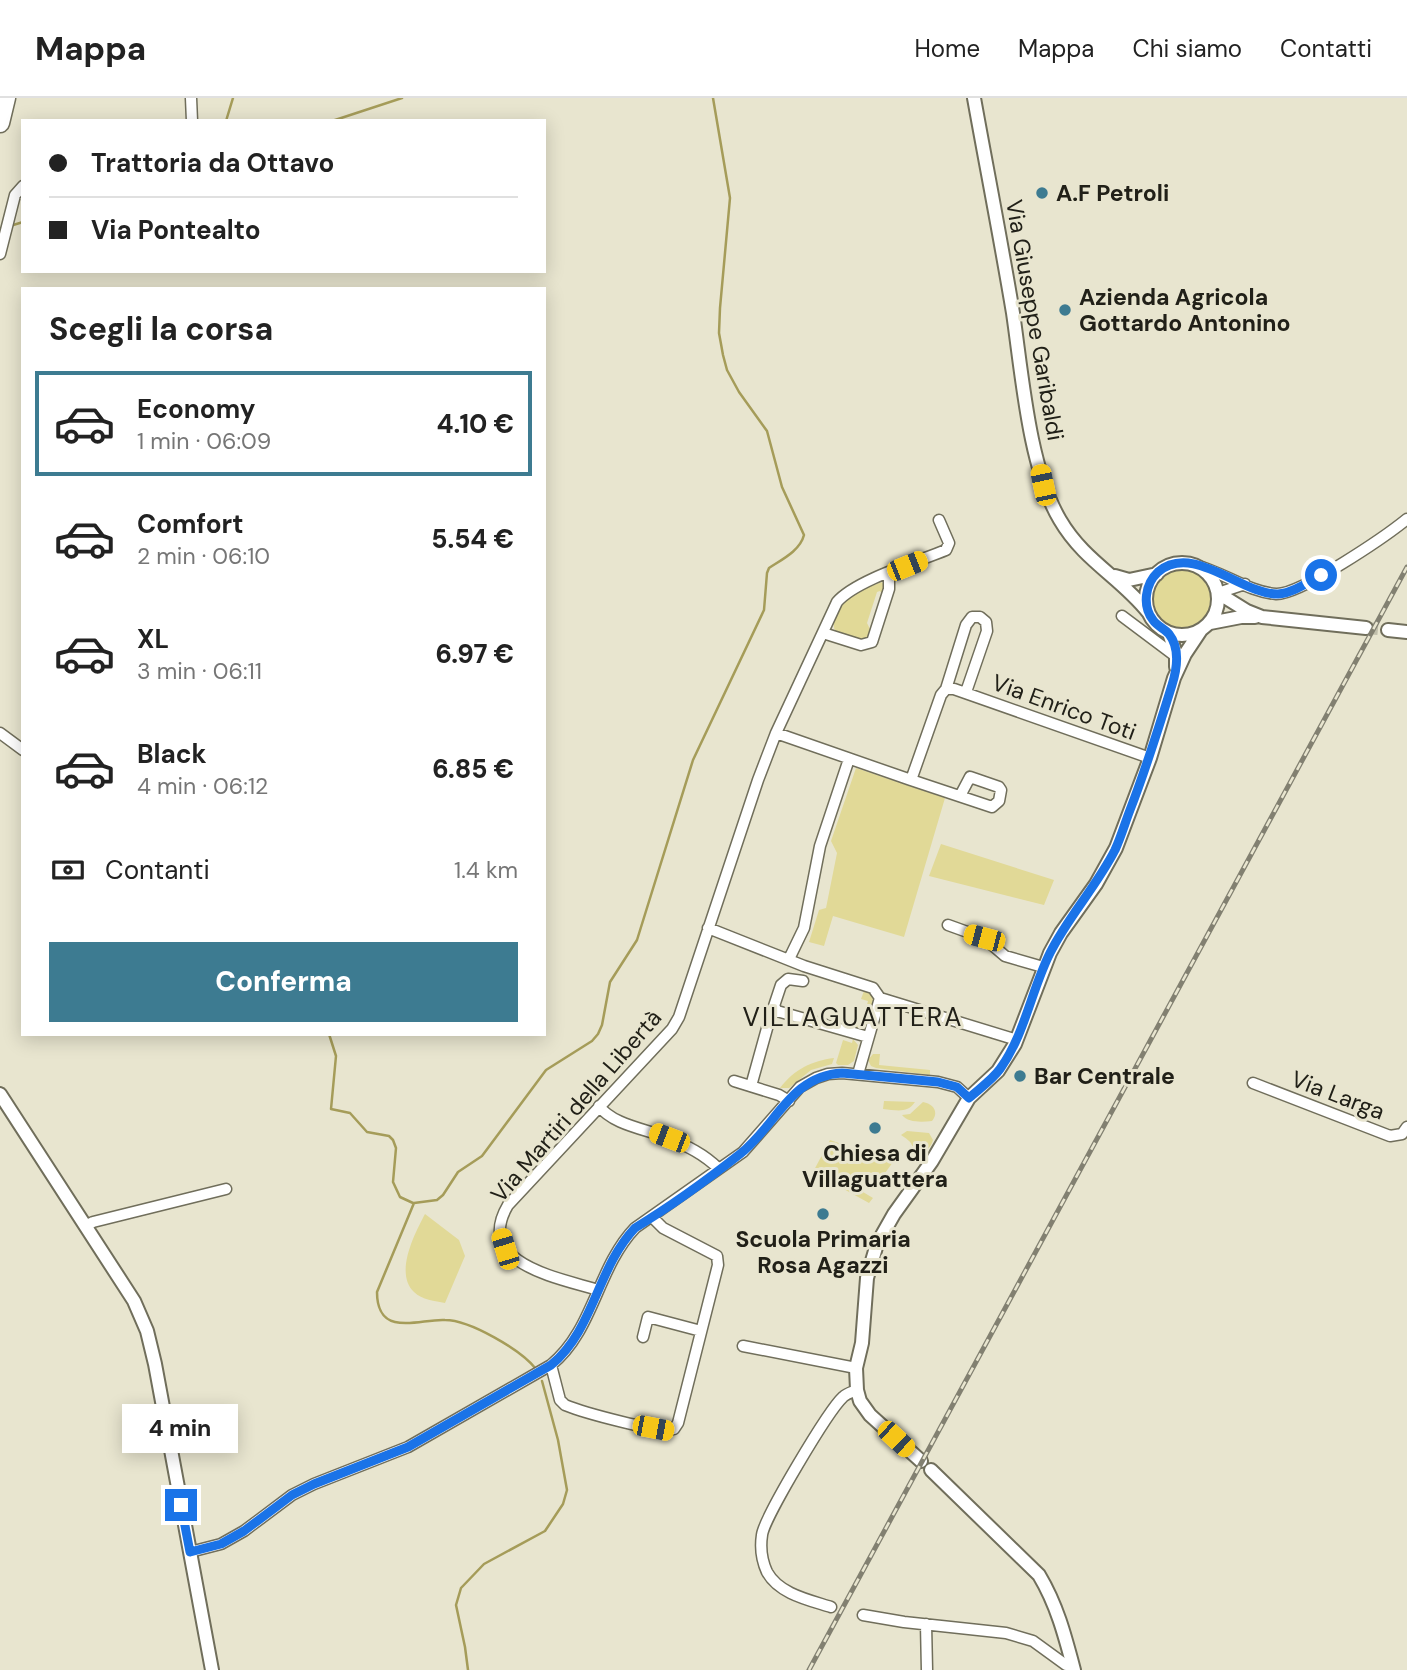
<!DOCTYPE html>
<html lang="it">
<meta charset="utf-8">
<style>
:root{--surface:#fff;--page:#f2f2f2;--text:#222;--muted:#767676;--line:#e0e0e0;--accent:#3d7b91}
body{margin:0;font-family:"DM Sans",sans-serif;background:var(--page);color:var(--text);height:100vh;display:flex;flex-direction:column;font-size:26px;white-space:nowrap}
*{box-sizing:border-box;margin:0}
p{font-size:23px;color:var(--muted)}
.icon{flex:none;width:38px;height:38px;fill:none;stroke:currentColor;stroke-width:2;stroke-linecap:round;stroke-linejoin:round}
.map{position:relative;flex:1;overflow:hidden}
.details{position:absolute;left:21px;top:189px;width:525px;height:749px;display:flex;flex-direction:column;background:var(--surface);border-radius:0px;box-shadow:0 4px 18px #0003}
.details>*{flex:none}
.hud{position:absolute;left:21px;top:21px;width:525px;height:154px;border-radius:0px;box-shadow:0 4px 18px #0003;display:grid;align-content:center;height:154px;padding:0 28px;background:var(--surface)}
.end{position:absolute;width:32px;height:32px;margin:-16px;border:9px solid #1a73e8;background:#fff;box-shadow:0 0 0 4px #fff}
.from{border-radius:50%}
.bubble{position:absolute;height:49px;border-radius:0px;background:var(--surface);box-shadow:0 4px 18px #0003;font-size:23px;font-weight:800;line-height:49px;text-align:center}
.car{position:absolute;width:21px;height:42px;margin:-21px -10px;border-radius:9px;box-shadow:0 0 5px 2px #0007;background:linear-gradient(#f5c518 24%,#345 0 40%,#f5c518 0 76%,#345 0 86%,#f5c518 0)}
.hud b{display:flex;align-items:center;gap:24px;height:66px;font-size:26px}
.hud b+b{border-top:2px solid var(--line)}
.hud i{width:18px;height:18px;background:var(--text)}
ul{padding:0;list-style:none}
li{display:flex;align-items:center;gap:21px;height:105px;margin:0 14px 10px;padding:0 14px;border:4px solid transparent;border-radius:0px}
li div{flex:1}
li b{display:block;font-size:26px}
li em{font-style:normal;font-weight:800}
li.on{border-color:var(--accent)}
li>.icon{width:63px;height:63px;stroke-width:1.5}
h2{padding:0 28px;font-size:32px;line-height:84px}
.pay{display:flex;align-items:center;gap:18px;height:77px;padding:0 28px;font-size:26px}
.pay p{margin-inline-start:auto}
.button{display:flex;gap:14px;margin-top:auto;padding:14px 28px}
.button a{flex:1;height:80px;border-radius:0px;background:var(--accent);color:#fff;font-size:28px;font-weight:800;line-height:80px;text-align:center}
header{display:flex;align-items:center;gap:42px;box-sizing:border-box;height:98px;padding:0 35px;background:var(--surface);border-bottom:2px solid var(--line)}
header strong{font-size:33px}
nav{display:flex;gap:38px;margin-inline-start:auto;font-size:24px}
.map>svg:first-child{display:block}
.green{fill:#e1d997}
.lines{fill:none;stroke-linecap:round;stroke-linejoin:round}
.stream{stroke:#a59c59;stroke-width:2.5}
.secondary-tunnel{stroke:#c0beaa;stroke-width:12;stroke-dasharray:12 6;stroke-linecap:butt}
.street-casing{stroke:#706e5b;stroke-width:13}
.secondary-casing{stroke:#706e5b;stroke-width:16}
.highway-casing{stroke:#706e5b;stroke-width:21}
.street{stroke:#fff;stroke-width:10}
.secondary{stroke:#fff;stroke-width:12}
.highway{stroke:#fff;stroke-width:18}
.rail-casing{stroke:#828071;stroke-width:5}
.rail{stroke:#e8e5cf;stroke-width:2.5;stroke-dasharray:8;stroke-linecap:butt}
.route{stroke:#1a73e8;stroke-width:9}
.poi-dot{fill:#3d7b91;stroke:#e8e5cf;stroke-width:2.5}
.labels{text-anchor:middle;stroke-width:6;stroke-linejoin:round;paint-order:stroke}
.poi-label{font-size:23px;font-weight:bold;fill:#212018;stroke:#e8e5cf;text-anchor:start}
.street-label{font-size:23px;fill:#212018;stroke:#e8e5cf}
.quarter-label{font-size:26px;letter-spacing:2px;fill:#212018;stroke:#e8e5cf}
</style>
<header>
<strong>Mappa</strong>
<nav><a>Home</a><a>Mappa</a><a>Chi siamo</a><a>Contatti</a></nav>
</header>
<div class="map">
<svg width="1407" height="1572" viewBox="0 0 1407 1572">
<rect width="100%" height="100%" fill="#e8e5cf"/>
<path class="green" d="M1152 501a31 31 0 1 1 62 0a31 31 0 1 1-62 0Z
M882 484 885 489 883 498 880 493 877 494 867 525 871 533 870 538 863 542 836 535C833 528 833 525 836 518 845 497 861 492 882 484Z
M856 670 945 700 904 839 833 818 824 848 809 844 819 812 826 810 837 755 831 743Z
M941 746 1054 782 1044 807 929 778Z
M864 893 870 894 873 902 866 927 860 931 853 930 855 924 862 926 868 903 861 901Z
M853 941 858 947 854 963 848 967H838L836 965 843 942 852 945Z
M873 956H880L879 967 930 972V977L876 970 871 968 868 962Z
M834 960 832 966 811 972 789 990H780C794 971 812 963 834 960Z
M884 1003 915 1004C907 1016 896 1012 883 1011Z
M923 1004C934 1006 939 1014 932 1023 922 1024 908 1025 902 1017L910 1016Z
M907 1033 929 1035 933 1042C930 1053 923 1054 913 1053 913 1044 908 1042 901 1037Z
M830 1042 893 1064 875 1089 861 1085 858 1091 873 1100 869 1105 813 1074Z
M425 1116 459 1142 465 1158 445 1205C435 1203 422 1202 414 1194 394 1175 415 1135 425 1116Z"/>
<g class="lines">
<path class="stream" d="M226 23 233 0
M332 23 402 0
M10 128 23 124
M329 936 336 958 331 1011 350 1015 367 1034 389 1038 393 1042 396 1050 393 1084 400 1099 413 1105
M536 1271C521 1252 470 1222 445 1222 429 1221 411 1228 395 1224 381 1221 377 1207 377 1194L414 1105 437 1102 443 1097 458 1074 482 1058 546 972 592 943 598 936 602 927 610 884 637 842 693 662 764 512 767 475 769 470C781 462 800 453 804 437L782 389 767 333 739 294 727 272 723 257 719 235 720 210 730 100 713 0
M468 1572 465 1549 456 1507 461 1490 484 1466 545 1433 563 1406 567 1392 558 1342 542 1283"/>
<path class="secondary-tunnel" d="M1366 530 1388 532"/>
<g class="street-casing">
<path id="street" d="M191 0 192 23
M0 156 15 97 23 88
M1194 467C1222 473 1248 494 1276 496 1300 497 1386 438 1407 421
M1218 495 1245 486
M1122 518 1178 560
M823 535 861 547 872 544 889 491V475
M946 591 966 527 972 519H980L986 524 987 533 966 594
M0 635 23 652
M776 635 911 682 941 597 946 591H954L1150 660
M911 682 992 709 999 703 1001 692 999 689 970 679 960 698
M948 827 984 840 1005 858 1043 869
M708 830 804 868 873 890 880 900 858 976
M789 861 804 830 820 748 849 661
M880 900 1017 942
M777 913 774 908 781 887 788 881 803 883
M734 983 779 997 789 1003
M1253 985 1390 1038 1402 1036 1407 1029
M751 988 771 916 777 913 868 939
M599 1008C613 1027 646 1031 668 1040 687 1048 704 1056 719 1071
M87 1127 93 1124 226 1091
M598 1192C560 1180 473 1166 508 1107L672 931 679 919 758 682 776 635 837 504C856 482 917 464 946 452L949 445 939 422
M643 1239 648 1219 701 1233
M743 1248 856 1270
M551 1267 560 1302 565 1307C582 1314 660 1336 674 1331L678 1325 718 1167 717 1158 663 1130 653 1120
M190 1454 221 1446 244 1433 292 1397 314 1386 408 1349 551 1267C594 1232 597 1170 635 1130L743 1054 800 989 816 980 828 976 842 975 938 984 957 989 969 1000
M831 1509C809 1502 779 1496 767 1474 762 1463 760 1450 762 1437 764 1420 828 1313 843 1299 847 1295 852 1294 857 1292
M863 1517 904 1524 1006 1535 1033 1543 1066 1567H1072
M926 1526 927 1572"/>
</g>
<g class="secondary-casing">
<path id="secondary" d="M974 0C987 72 1001 143 1013 215 1022 276 1029 370 1060 422 1084 463 1120 479 1148 514
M1146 501a36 36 0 1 1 72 0a36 36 0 1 1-72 0Z
M1115 478 1129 482 1157 476
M1218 495 1247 513 1262 519 1366 530
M1210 525 1241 519H1255
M1388 532 1407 534
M1169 535 1176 556V569
M0 996 134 1203 147 1233 155 1266 212 1572
M921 1363 870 1317 860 1303 857 1292 856 1270 862 1245 867 1180 877 1146 894 1116 932 1063 969 1000 998 973 1015 946 1050 855 1061 835 1096 786 1116 750 1150 660 1174 580 1185 556 1201 532
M931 1372 1039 1477C1057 1507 1065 1538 1074 1572"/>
</g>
<g class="highway-casing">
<path id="highway" d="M0 25 6 0"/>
</g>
<use href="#street" class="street"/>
<use href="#secondary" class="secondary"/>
<use href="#highway" class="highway"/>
<g class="rail-casing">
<path id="rail" d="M809 1572 1407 469"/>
</g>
<use href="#rail" class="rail"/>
</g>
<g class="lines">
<path class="route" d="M181 1407 190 1454 221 1446 244 1433 292 1397 314 1386 408 1349 551 1267C594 1232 597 1170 635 1130 671 1108 707 1082 740 1056 777 1027 790 978 842 975L938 984 957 989 969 1000C979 991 992 982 1000 971 1025 936 1031 893 1050 855 1068 819 1096 789 1115 752 1121 739 1125 725 1130 712 1146 671 1159 629 1172 587 1177 571 1180 550 1169 536 1165 531 1157 528 1153 522 1142 508 1145 486 1158 474 1193 444 1242 497 1278 496 1293 495 1308 484 1321 477"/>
</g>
<g class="poi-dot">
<circle cx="1042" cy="95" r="7"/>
<circle cx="1065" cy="212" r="7"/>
<circle cx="1020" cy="978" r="7"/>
<circle cx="875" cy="1030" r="7"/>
<circle cx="823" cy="1116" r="7"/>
</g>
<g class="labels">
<g class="poi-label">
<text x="1056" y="103">A.F Petroli</text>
<text x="1079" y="207">Azienda Agricola<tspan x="1079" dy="26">Gottardo Antonino</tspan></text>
<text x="1034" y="986">Bar Centrale</text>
<text x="875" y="1063" text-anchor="middle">Chiesa di<tspan x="875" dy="26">Villaguattera</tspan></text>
<text x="823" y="1149" text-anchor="middle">Scuola Primaria<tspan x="823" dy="26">Rosa Agazzi</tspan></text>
</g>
<g class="street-label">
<text transform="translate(1035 222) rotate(80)" y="8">Via Giuseppe Garibaldi</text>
<text transform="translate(1064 609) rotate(20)" y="8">Via Enrico Toti</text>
<text transform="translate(1338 997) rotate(21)" y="8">Via Larga</text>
<text transform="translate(576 1008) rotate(-49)" y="8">Via Martiri della Libertà</text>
</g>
<g class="quarter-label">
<text x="853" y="928">VILLAGUATTERA</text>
</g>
</g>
</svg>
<i class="end from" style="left:1321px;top:477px"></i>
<i class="end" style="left:181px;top:1407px"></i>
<div class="bubble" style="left:122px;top:1306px;width:116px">4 min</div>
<i class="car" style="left:1043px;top:387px;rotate:348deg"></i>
<i class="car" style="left:907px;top:468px;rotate:68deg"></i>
<i class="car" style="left:984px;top:840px;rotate:285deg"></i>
<i class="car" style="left:669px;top:1040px;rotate:291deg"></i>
<i class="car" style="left:505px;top:1151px;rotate:343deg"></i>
<i class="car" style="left:653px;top:1330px;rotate:101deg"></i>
<i class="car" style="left:896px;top:1341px;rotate:133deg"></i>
<div class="hud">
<b><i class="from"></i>Trattoria da Ottavo</b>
<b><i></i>Via Pontealto</b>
</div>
<section class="details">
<h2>Scegli la corsa</h2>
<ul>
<li class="on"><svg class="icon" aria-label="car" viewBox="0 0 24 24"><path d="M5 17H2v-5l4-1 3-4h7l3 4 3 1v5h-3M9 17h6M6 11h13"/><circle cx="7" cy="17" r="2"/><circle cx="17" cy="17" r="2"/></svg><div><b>Economy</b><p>1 min · 06:09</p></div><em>4.10 €</em></li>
<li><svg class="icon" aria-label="car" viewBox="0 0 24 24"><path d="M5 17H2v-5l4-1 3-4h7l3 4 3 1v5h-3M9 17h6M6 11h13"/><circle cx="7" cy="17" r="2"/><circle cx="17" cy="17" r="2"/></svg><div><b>Comfort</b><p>2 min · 06:10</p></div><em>5.54 €</em></li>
<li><svg class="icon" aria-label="car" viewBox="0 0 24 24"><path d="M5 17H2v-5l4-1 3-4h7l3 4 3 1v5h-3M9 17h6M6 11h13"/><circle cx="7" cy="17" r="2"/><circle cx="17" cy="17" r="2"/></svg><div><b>XL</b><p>3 min · 06:11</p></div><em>6.97 €</em></li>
<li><svg class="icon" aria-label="car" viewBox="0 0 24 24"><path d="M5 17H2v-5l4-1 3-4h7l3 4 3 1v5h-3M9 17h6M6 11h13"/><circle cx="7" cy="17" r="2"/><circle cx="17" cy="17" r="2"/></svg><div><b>Black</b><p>4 min · 06:12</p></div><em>6.85 €</em></li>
</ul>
<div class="pay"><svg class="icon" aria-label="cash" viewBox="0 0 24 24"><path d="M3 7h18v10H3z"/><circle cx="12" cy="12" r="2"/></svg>Contanti<p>1.4 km</p></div>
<div class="button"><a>Conferma</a></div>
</section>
</div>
